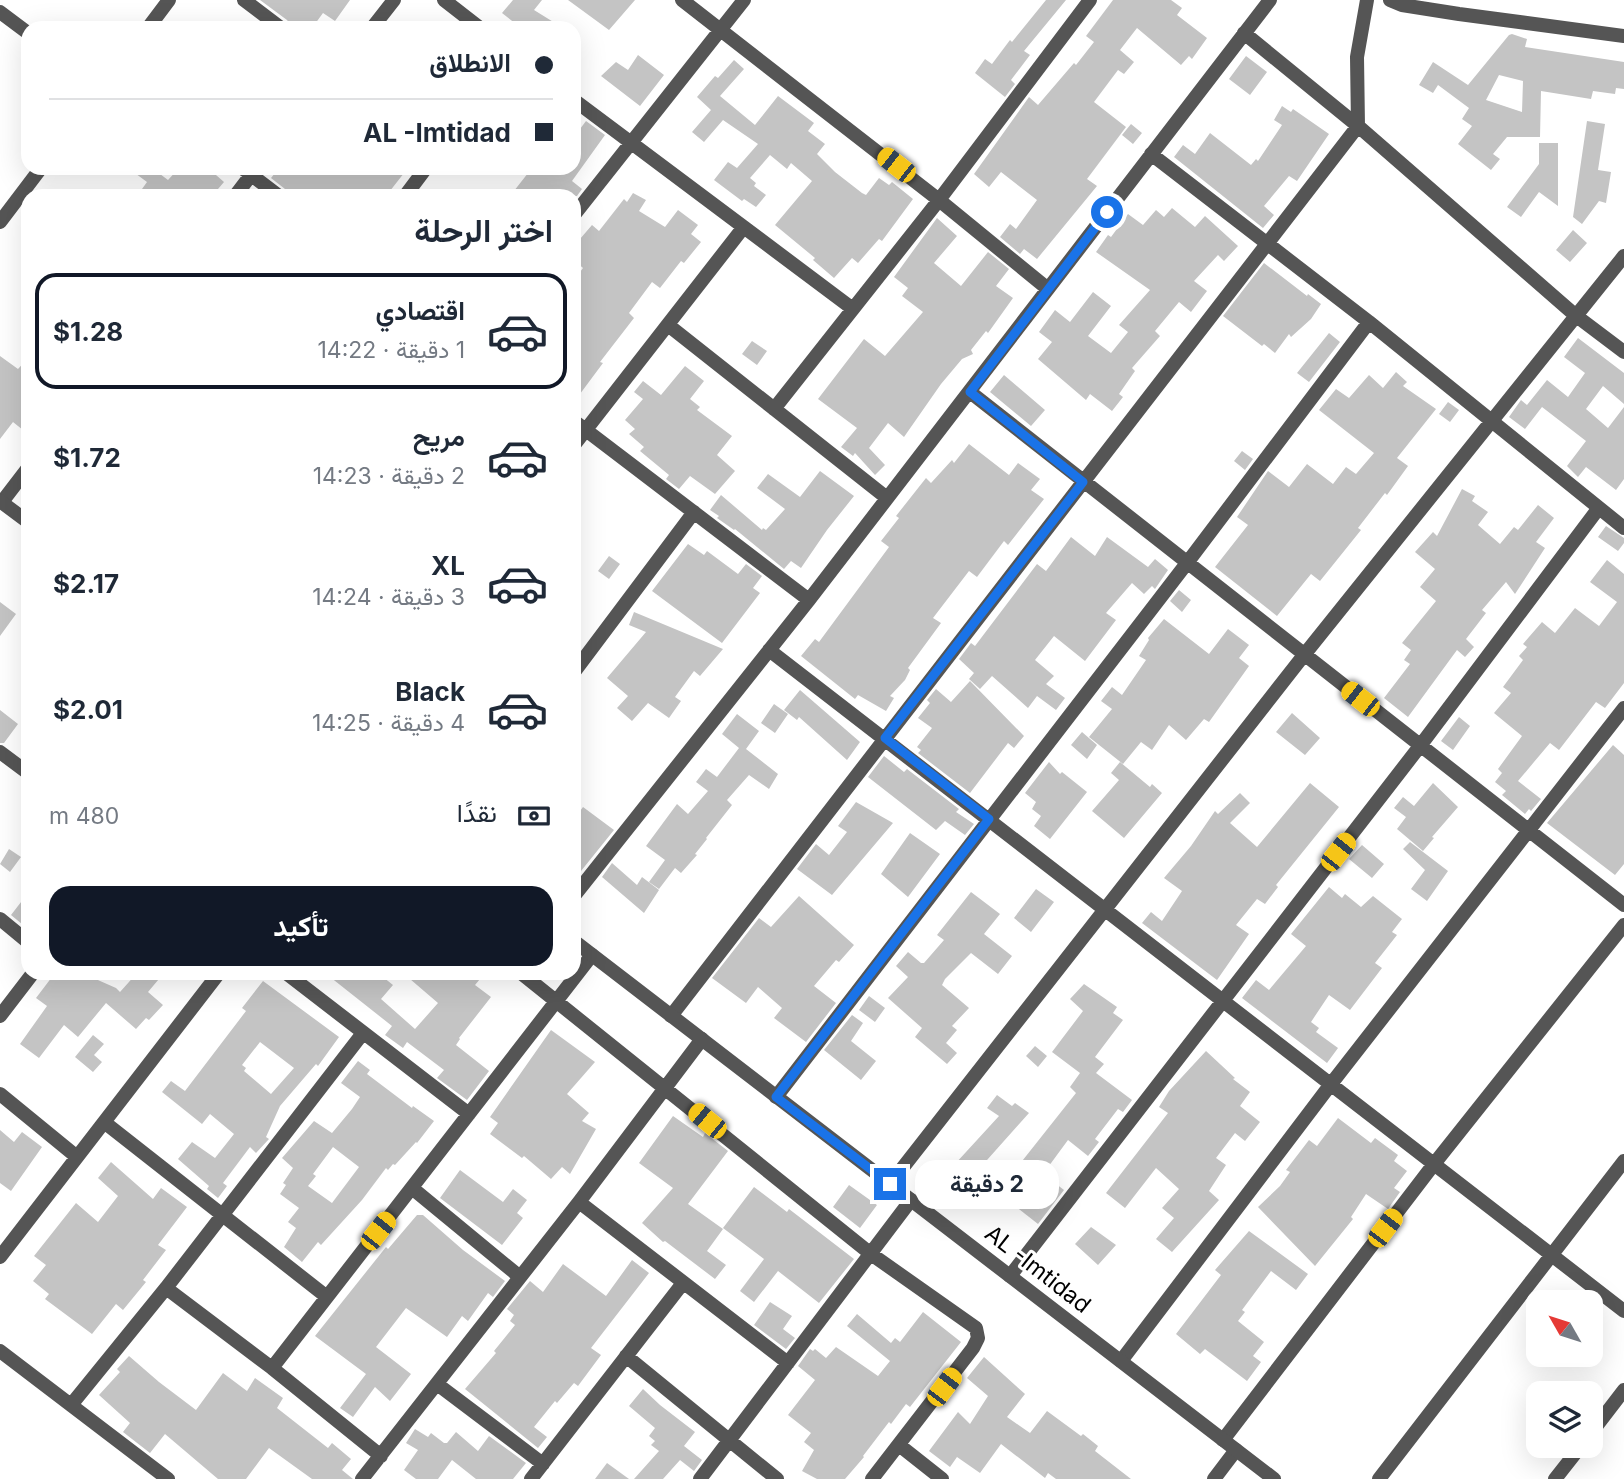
<!DOCTYPE html>
<html lang="ar">
<meta charset="utf-8">
<style>
:root{--surface:#fff;--page:#f6f6f7;--text:#1f2937;--muted:#747a83;--line:#e0e1e3;--accent:#111827}
body{margin:0;font-family:Inter,Vazirmatn,sans-serif;background:var(--page);color:var(--text);direction:rtl;height:100vh;display:flex;flex-direction:column;font-size:26px;white-space:nowrap}
*{box-sizing:border-box;margin:0}
p{font-size:23px;color:var(--muted)}
.icon{flex:none;width:38px;height:38px;fill:none;stroke:currentColor;stroke-width:2;stroke-linecap:round;stroke-linejoin:round}
.map{position:relative;flex:1;overflow:hidden;direction:ltr}
.details{position:absolute;left:21px;top:189px;width:560px;height:791px;display:flex;flex-direction:column;background:var(--surface);border-radius:21px;box-shadow:0 7px 28px #0002;direction:rtl}
.details>*{flex:none}
.hud{position:absolute;left:21px;top:21px;width:560px;height:154px;border-radius:21px;box-shadow:0 7px 28px #0002;direction:rtl;display:grid;align-content:center;height:154px;padding:0 28px;background:var(--surface)}
.needle{width:46px;rotate:309deg}
.controls{position:absolute;left:1526px;top:1290px;display:grid;gap:14px}
.controls a{display:grid;place-items:center;width:77px;height:77px;border-radius:14px;background:var(--surface);box-shadow:0 7px 28px #0002;font-size:35px}
.end{position:absolute;width:32px;height:32px;margin:-16px;border:9px solid #1a73e8;background:#fff;box-shadow:0 0 0 4px #fff}
.from{border-radius:50%}
.bubble{position:absolute;height:49px;border-radius:21px;background:var(--surface);box-shadow:0 7px 28px #0002;font-size:23px;font-weight:700;line-height:49px;text-align:center;direction:rtl}
.car{position:absolute;width:21px;height:42px;margin:-21px -10px;border-radius:9px;box-shadow:0 0 5px 2px #0007;background:linear-gradient(#f5c518 24%,#345 0 40%,#f5c518 0 76%,#345 0 86%,#f5c518 0)}
.hud b{display:flex;align-items:center;gap:24px;height:66px;font-size:26px}
.hud b+b{border-top:2px solid var(--line)}
.hud i{width:18px;height:18px;background:var(--text)}
ul{padding:0;list-style:none}
li{display:flex;align-items:center;gap:21px;height:116px;margin:0 14px 10px;padding:0 14px;border:4px solid transparent;border-radius:21px}
li div{flex:1}
li b{display:block;font-size:26px}
li em{font-style:normal;font-weight:700}
li.active{border-color:var(--accent)}
li>.icon{width:63px;height:63px;stroke-width:1.5}
h2{padding:0 28px;font-size:32px;line-height:84px}
.pay{display:flex;align-items:center;gap:18px;height:77px;padding:0 28px;font-size:26px}
.pay p{margin-inline-start:auto}
.button{display:flex;gap:14px;margin-top:auto;padding:14px 28px}
.button a{flex:1;height:80px;border-radius:21px;background:var(--accent);color:#fff;font-size:28px;font-weight:700;line-height:80px;text-align:center}
.map>svg:first-child{display:block}
.building{fill:#c4c4c4;fill-rule:evenodd}
.lines{fill:none;stroke-linecap:round;stroke-linejoin:round}
.minor{stroke:#555;stroke-width:14}
.tertiary{stroke:#555;stroke-width:14}
.route{stroke:#1a73e8;stroke-width:9}
.labels{text-anchor:middle;stroke-width:6;stroke-linejoin:round;paint-order:stroke}
.street-label{font-size:23px;fill:#000;stroke:#fff}
</style>
<div class="map">
<svg width="1624" height="1479" viewBox="0 0 1624 1479">
<rect width="100%" height="100%" fill="#fff"/>
<path class="building" d="M260 0H350L335 21 323 13 312 28H293L287 20Z
M513 0H542L534 10 563 28H521L502 13Z
M568 0H635L609 30Z
M1046 0H1066L1024 51 1030 55 1011 80 1015 84 1005 97 975 73 985 59 992 64 1010 40 1012 42Z
M1113 0H1171L1182 8 1177 15 1207 38 1192 59 1189 56 1181 65 1137 28 1120 50 1134 62 1124 74 1118 70 1094 102 1126 127 1087 179 1097 186 1037 259 1024 249 1020 254 1000 237 1010 224 1016 229 1037 200 1001 172 989 187 974 174 1029 97 1038 105 1074 63 1076 65 1094 42 1086 36Z
M1512 34 1527 39 1525 47 1624 62V89L1616 88 1615 94 1593 91 1591 99 1541 91 1540 137H1507L1493 154 1500 159 1491 170 1458 144 1472 126 1462 119 1469 108 1438 85 1433 93 1419 85 1433 62 1468 85 1509 35ZM1499 75 1523 81 1522 112 1486 100Z
M638 55 664 75 640 106 601 76 616 62 628 70Z
M1246 56 1267 72 1250 95 1229 79Z
M734 60 744 69 720 96 755 125 778 96 814 123 808 131 825 144 817 154 835 172 862 193 866 195 879 178 889 185 892 182 913 199 882 241 879 239 858 263 852 258 834 278 813 260 815 258 775 225 812 181 791 163 787 169 770 155 750 178 756 183 754 186 766 195 756 207 744 199 742 201 714 180 728 162 737 168 758 144 723 120 704 142 692 132 711 110 697 97 715 76 718 78Z
M1282 106 1291 112 1293 109 1329 134 1297 181 1289 176 1264 206 1274 215 1263 228 1174 157 1183 145 1195 154 1210 133 1251 165 1256 159 1258 161 1282 125 1274 120Z
M586 121 605 135 572 181 582 189 577 196H510L532 168H574V137Z
M1587 121 1605 124 1598 170 1611 172 1606 203 1599 201 1582 224 1573 217Z
M1131 124 1142 133 1133 144 1122 135Z
M1539 143H1558V206L1539 192 1521 217 1507 207 1539 164Z
M128 168H152L168 180 179 168H208L224 182 212 196H137L147 182Z
M279 168H342L350 174 355 168H408L386 196H288L285 189 271 178Z
M633 193 646 200 639 211 665 227 678 210 698 225 691 234 701 242 684 263 681 261 660 288 652 282 629 313 634 318 600 362 603 363 574 402V280L583 268 574 260V246L592 225 599 231 624 199 627 202Z
M1172 208 1195 227 1205 216 1238 246 1224 261 1218 255 1194 281 1207 291 1191 312 1179 302 1155 331 1160 336 1132 368 1135 371 1119 394 1123 397 1112 411 1090 394 1086 400 1038 359 1052 342 1039 332 1055 310 1070 322 1093 292 1111 306 1088 336 1111 353 1128 332 1119 325 1150 290 1096 252 1108 235 1111 237 1128 214 1143 225 1156 210 1164 217Z
M937 218 957 236 934 263 961 286 988 252 1009 269 996 286 1013 298 988 333 986 331 971 350 973 354 962 359 941 384 904 437 888 423 869 448 885 465 875 475 855 453 853 456 841 447 857 428 818 399 864 339 885 356 923 312 902 296 908 288 894 277Z
M1573 230 1587 243 1570 262 1556 250Z
M1264 263 1307 296 1308 294 1321 304 1311 319 1291 337 1289 334 1275 353 1264 344 1262 346 1223 316Z
M1329 333 1340 342 1309 382 1297 373Z
M1578 338 1624 373V404L1603 386 1586 409 1608 428 1624 407V479L1616 490 1586 467 1578 477 1567 466 1586 441 1542 407 1525 429 1509 417 1521 400 1527 405 1547 380 1568 397 1585 373 1564 357Z
M752 341 767 351 757 365 742 354Z
M0 356 18 369 28 358V434L13 422 0 439Z
M685 366 704 381 690 399 700 407 697 410 732 436 717 455 735 471 715 494 690 476 679 489 666 479 669 475 640 451 644 447 629 434 635 429 625 420 643 399 634 392 643 381 661 395Z
M1396 372 1407 382 1403 386 1436 409 1397 458 1408 466 1387 495 1385 493 1358 528 1361 530 1320 581 1311 574 1277 616 1215 567 1248 525 1237 517 1268 471 1289 487 1307 464 1333 484 1346 467 1356 474 1374 453 1319 410 1336 389 1349 398 1369 375 1383 388Z
M1004 375 1045 410 1031 426 990 392Z
M1448 402 1459 410 1450 422 1439 414Z
M969 444 1009 475 1018 463 1040 479 1031 490 1044 499 1008 545 1004 541 977 577 969 571 933 618 941 623 908 668 910 670 905 680 890 696 894 698 886 711 858 695 855 699 801 656 815 639 819 642 889 547 881 541 899 518 896 516 926 478 931 483 952 460 954 463Z
M1242 451 1253 459 1245 470 1234 461Z
M820 471 854 496 827 530 801 568 791 561 784 569 735 529 734 530 717 518 719 516 710 510 721 495 762 530 763 528 766 530 785 509 757 488 768 474 800 497Z
M1462 489 1475 496 1472 501 1488 512 1478 525 1500 544 1514 527 1518 530 1538 505 1554 518 1536 542 1545 548 1515 594 1506 582 1482 610 1486 613 1466 639 1474 647 1465 657 1457 650 1408 717 1384 698 1410 664 1404 660 1411 650 1402 643 1436 601 1420 587 1435 569 1415 552 1433 532 1437 536Z
M1606 526 1624 538V543L1618 551 1598 537Z
M1071 537 1095 556 1107 537 1148 567 1155 559 1168 570 1155 589 1152 586 1144 594 1132 583 1106 613 1116 620 1085 661 1054 636 1035 660 1054 676 1046 684 1065 698 1056 710 1037 696 1028 708 992 676 980 689 969 679 974 673 959 659 971 643 975 646 1037 564 1046 571Z
M688 544 704 555 707 551 738 574 746 564 762 576 753 588 760 593 722 643 652 591Z
M609 556 620 564 609 579 598 571Z
M1607 560 1624 574V683L1605 708 1596 702 1559 750 1550 743 1518 781 1541 799 1531 811 1529 809 1525 814 1502 795 1506 791 1495 782 1502 773 1498 769 1522 736 1494 713 1511 693 1503 687 1523 660 1519 656 1527 647 1523 644 1542 622 1555 633 1575 608 1599 626 1617 602 1590 582Z
M1179 590 1191 600 1182 612 1170 601Z
M0 602 16 614 0 636Z
M634 612 723 649 700 676 694 671 675 697 681 701 669 718 648 703 632 721 617 708 628 696 607 678 646 632 629 625Z
M1164 619 1209 654 1228 629 1249 645 1239 658 1249 666 1209 722 1204 719 1186 740 1169 725 1152 750 1141 742 1123 764 1089 737 1112 709 1101 701 1112 687 1122 695 1146 660 1139 656 1149 640 1148 638Z
M970 681 1024 736 1014 748 1008 743 970 793 918 753 921 750 917 747 932 728 918 718 930 703 927 700 936 689 951 702Z
M800 690 860 742 847 760 799 717 797 720 784 710Z
M774 704 788 714 775 733 761 723Z
M0 710 18 724 4 743H0Z
M1292 713 1320 738 1305 755 1276 732Z
M737 714 759 731 746 749 778 774 769 789 749 775 727 800 732 805 706 838 707 839 695 854 697 855 681 873 675 868 659 889 649 882 665 860 646 846 677 804 688 814 708 791 696 782 706 769 717 777 739 748 722 734Z
M1459 717 1470 726 1453 750 1441 741Z
M1082 732 1097 745 1087 759 1071 745Z
M1613 745 1624 755V864L1615 875 1547 823Z
M884 756 904 772 907 769 959 809 956 812 974 824 965 835 945 821 936 830 868 777Z
M1049 762 1060 774 1062 772 1087 792 1050 839 1034 826 1041 816 1032 809 1036 802 1025 793Z
M1120 762 1150 787 1152 784 1162 793 1124 838 1092 811 1119 780 1111 773Z
M1310 783 1339 807 1276 885 1278 887 1265 904 1257 899 1236 925 1249 934 1217 980 1142 923 1151 912 1162 921 1182 891 1164 878 1191 846 1215 811 1218 814 1240 793 1250 803 1230 823 1257 847Z
M1433 783 1458 807 1432 837 1434 838 1423 851 1397 829 1406 817 1394 808 1403 797 1414 806Z
M856 802 893 823 832 895 797 869 816 844 829 855 847 832 838 826Z
M583 807 614 830 581 871 574 866V819Z
M910 833 940 854 908 897 881 874Z
M1410 842 1448 871 1427 901 1411 889 1425 870 1403 849Z
M1362 845 1384 864 1372 878 1349 859Z
M9 849 21 857 10 872 0 864Z
M612 863 637 885 642 877 659 890 644 913 602 877Z
M1329 887 1342 898 1345 894 1361 907 1373 896 1402 919 1392 932 1397 935 1375 963 1382 968 1350 1010 1329 995 1311 1022 1319 1028 1316 1032 1338 1048 1327 1063 1242 998 1256 980 1269 990 1306 946 1291 934Z
M1036 889 1054 902 1031 932 1014 918Z
M971 892 1000 914 984 934 1012 956 998 974 971 953 945 979 942 985 969 1008 952 1026 957 1030 946 1043 957 1053 947 1064 915 1037 922 1028 888 998 908 977 896 966 908 952 921 963H924L944 940 937 935Z
M28 893V929L11 915Z
M799 896 854 945 839 962 836 960 814 986 836 1003 806 1042 774 1018 782 1008 758 987 746 1003 712 978 759 918 771 927Z
M55 973H82L116 988 120 992 137 973H164L148 992 163 1005 149 1020 146 1018 136 1029 106 1003 78 1037 64 1025 39 1058 20 1044 47 1006 36 998Z
M325 973H378L393 985 381 999 415 1029 438 1003 403 973H485L475 985 491 997 459 1038 460 1039 456 1045 489 1071 467 1100 437 1078 444 1070 407 1042 403 1048 385 1035 392 1026Z
M263 981 339 1037 318 1066 316 1064 280 1106 266 1137 269 1139 256 1153 250 1147 223 1183 227 1186 218 1198 207 1189 209 1186 178 1159 192 1142 215 1158 234 1134 210 1114 202 1124 162 1092 171 1081 185 1091 246 1011 242 1008ZM260 1042 294 1068 271 1094 244 1071 246 1068 242 1065Z
M1084 984 1117 1007 1113 1013 1123 1020 1095 1057 1104 1064 1096 1073 1132 1100 1123 1112 1118 1109 1095 1139 1099 1142 1088 1156 1068 1140 1043 1174 1064 1190 1038 1224 996 1191 1005 1178 1007 1180 1076 1093 1070 1087 1080 1073 1052 1052 1083 1011 1070 999Z
M869 996 885 1008 875 1022 859 1010Z
M852 1015 863 1023 851 1041 876 1061 861 1080 824 1050Z
M551 1030 595 1062 567 1094 589 1113 582 1121 596 1129 570 1174 562 1167 551 1179 524 1156 522 1158 490 1134 498 1123 490 1117Z
M93 1035 104 1044 94 1055 102 1062 93 1072 75 1057Z
M1035 1046 1047 1056 1038 1067 1026 1056Z
M1206 1051 1235 1078 1233 1079 1250 1092 1240 1106 1260 1122 1245 1141 1235 1133 1216 1158 1226 1165 1209 1191 1219 1200 1172 1252 1156 1239 1174 1218 1162 1208 1179 1189 1156 1168 1125 1208 1106 1193 1168 1113 1159 1107 1169 1091Z
M358 1061 370 1070 367 1074 412 1108 413 1106 434 1121 417 1143 416 1142 395 1165 393 1164 388 1170 386 1168 362 1200 321 1245 318 1242 302 1262 284 1247 296 1228 288 1222 299 1208 280 1194 286 1185 283 1183 293 1168 282 1158 314 1121 332 1133 352 1109 360 1097 341 1083ZM333 1147 359 1167 332 1203 308 1186 316 1176 313 1174Z
M997 1095 1012 1106 1015 1103 1029 1113 971 1178 955 1164 999 1116 987 1108Z
M673 1116 703 1137 705 1133 728 1151 688 1204 723 1229 707 1251 726 1265 715 1279 665 1241 663 1242 642 1223 673 1188 639 1163Z
M1338 1118 1371 1143 1375 1138 1398 1155 1394 1161 1407 1171 1394 1188 1400 1192 1388 1209 1366 1194 1351 1217 1353 1219 1315 1266 1258 1207 1280 1186 1290 1172 1286 1170 1309 1140 1317 1146Z
M0 1130 14 1142 22 1132 42 1147 11 1191 0 1183Z
M111 1162 153 1199 161 1188 187 1207 158 1245 166 1250 143 1280 146 1282 123 1310 116 1304 92 1334 45 1299 49 1294 33 1281 46 1265 34 1256 76 1203 98 1222 118 1196 98 1178Z
M460 1170 503 1202 513 1189 527 1200 517 1213 523 1218 502 1245 440 1198Z
M849 1185 877 1205 860 1228 833 1207Z
M754 1187 787 1212 789 1209 854 1259 819 1303 778 1271 754 1302 740 1291 764 1259 723 1228Z
M417 1215H423L463 1250 505 1281 493 1297 488 1293 468 1321 462 1316 447 1337 406 1308 376 1347 411 1374 390 1401 375 1387 353 1417 340 1408 366 1374 315 1336 386 1247 388 1249Z
M1091 1227 1116 1245 1098 1265 1075 1244Z
M1249 1231 1308 1274 1296 1290 1271 1271 1242 1310 1245 1312 1238 1321 1264 1342 1253 1356 1261 1362 1247 1381 1205 1349 1200 1354 1176 1334 1221 1275 1215 1270Z
M632 1260 649 1273 591 1348 601 1355 578 1386 574 1383 557 1403 555 1401 534 1427 547 1437 538 1448 465 1389 496 1353 494 1351 515 1325 510 1321 514 1315 507 1309 530 1281 543 1292 563 1264 606 1296Z
M770 1302 792 1316 783 1329 795 1338 786 1349 754 1325Z
M923 1312 961 1342 910 1407 906 1404 891 1424 889 1422 863 1456 864 1457 845 1479H817L802 1471 814 1450 804 1442 811 1433 788 1415 815 1380 798 1366 810 1349 813 1351 815 1349 826 1358 836 1347 878 1376 890 1361 847 1326 857 1314 891 1343 895 1338 900 1342Z
M129 1356 159 1382 196 1410 223 1373 247 1391 255 1378 283 1398 277 1408 328 1448 332 1443 351 1459 342 1470 353 1479H312L269 1448 246 1479H218L165 1434 150 1453 123 1432 130 1423 99 1395 120 1372 117 1369Z
M984 1357 1025 1394 1007 1417 1030 1433 1047 1411 1081 1436 1083 1434 1098 1446 1095 1451 1131 1479H1056L1048 1473 1045 1478 1001 1444 980 1473 957 1457 950 1467 929 1451 958 1412 970 1424 988 1396 967 1378Z
M643 1389 660 1405 695 1432 684 1446 702 1460 694 1471 680 1460 663 1479H634L659 1451 651 1445 655 1441 649 1436 655 1428 629 1406Z
M415 1429 428 1437 431 1433 444 1443H447L456 1432 478 1451 489 1436 526 1463 513 1479H476L452 1460 438 1479H416L404 1470 418 1450 406 1443Z
M607 1463 629 1479H595Z"/>
<g class="lines">
<path class="minor" d="M244 0 281 28
M444 0 480 28
M682 0 939 200 1048 289
M1390 0 1402 5 1459 14 1624 36
M0 12 28 33
M372 28 394 0
M1244 33 1358 126
M574 100 853 309
M1358 126 1357 57 1367 0
M1151 154 1369 322 1624 528
M242 168 279 196
M235 196 251 175
M405 196 426 168
M574 215 744 0
M668 325 887 498
M970 392 1624 905
M774 409 939 200 1090 0
M574 421 809 600
M574 445 743 228
M2 502 28 468
M769 650 1624 1311
M574 672 694 512
M0 752 28 773
M574 896 809 600 1270 0
M0 919 28 942
M286 973 469 1114
M521 973 871 1254 976 1328 978 1338 973 1348 872 1479
M0 1016 33 973
M671 1016 1358 126 1575 315 1624 352
M0 1094 77 1157
M776 1097 1187 563 1369 322
M104 1122 327 1297
M890 1184 1304 655 1624 256
M412 1188 520 1277
M579 1202 788 1363
M0 1257 219 973
M1010 1276 1420 746 1598 509
M166 1288 272 1368 381 1456
M0 1351 168 1479
M626 1356 777 1479
M1121 1361 1331 1084 1624 708
M272 1368 592 955
M437 1384 543 1464
M71 1405 166 1288 363 1033
M1591 1433 1624 1390
M1223 1440 1434 1164 1624 925
M899 1445 942 1479
M362 1479 579 1202 702 1039
M531 1479 683 1283
M700 1479 911 1200
M1214 1479 1236 1450
M1379 1479 1624 1161
M1555 1479 1581 1446"/>
<path class="tertiary" d="M148 28 169 0
M0 222 41 168
M0 501 28 522
M574 941 1274 1479"/>
</g>
<g class="lines">
<path class="route" d="M890 1184 776 1097 989 819 885 738 1083 482 970 392 1107 212"/>
</g>
<g class="labels">
<g class="street-label">
<text transform="translate(1038 1269) rotate(38)" y="8">AL -Imtidad</text>
</g>
</g>
</svg>
<div class="controls">
<a><svg class="needle" viewBox="-14 -14 28 28"><path d="M0-13l5 13h-10z" fill="#e53935"/><path d="M0 13l5-13h-10z" fill="#747a83"/></svg></a>
<a><svg class="icon" aria-label="layers" viewBox="0 0 24 24"><path d="M12 4l9 5-9 5-9-5zM3 14l9 5 9-5"/></svg></a>
</div>
<i class="end from" style="left:1107px;top:212px"></i>
<i class="end" style="left:890px;top:1184px"></i>
<div class="bubble" style="left:915px;top:1160px;width:144px">2 دقيقة</div>
<i class="car" style="left:896px;top:165px;rotate:308deg"></i>
<i class="car" style="left:1360px;top:699px;rotate:308deg"></i>
<i class="car" style="left:1338px;top:852px;rotate:38deg"></i>
<i class="car" style="left:707px;top:1121px;rotate:309deg"></i>
<i class="car" style="left:1385px;top:1228px;rotate:37deg"></i>
<i class="car" style="left:378px;top:1231px;rotate:38deg"></i>
<i class="car" style="left:944px;top:1387px;rotate:37deg"></i>
<div class="hud">
<b><i class="from"></i>الانطلاق</b>
<b><i></i>AL -Imtidad</b>
</div>
<section class="details">
<h2>اختر الرحلة</h2>
<ul>
<li class="active"><svg class="icon" aria-label="car" viewBox="0 0 24 24"><path d="M5 17H2v-5l4-1 3-4h7l3 4 3 1v5h-3M9 17h6M6 11h13"/><circle cx="7" cy="17" r="2"/><circle cx="17" cy="17" r="2"/></svg><div><b>اقتصادي</b><p>1 دقيقة · 14:22</p></div><em>$1.28</em></li>
<li><svg class="icon" aria-label="car" viewBox="0 0 24 24"><path d="M5 17H2v-5l4-1 3-4h7l3 4 3 1v5h-3M9 17h6M6 11h13"/><circle cx="7" cy="17" r="2"/><circle cx="17" cy="17" r="2"/></svg><div><b>مريح</b><p>2 دقيقة · 14:23</p></div><em>$1.72</em></li>
<li><svg class="icon" aria-label="car" viewBox="0 0 24 24"><path d="M5 17H2v-5l4-1 3-4h7l3 4 3 1v5h-3M9 17h6M6 11h13"/><circle cx="7" cy="17" r="2"/><circle cx="17" cy="17" r="2"/></svg><div><b>XL</b><p>3 دقيقة · 14:24</p></div><em>$2.17</em></li>
<li><svg class="icon" aria-label="car" viewBox="0 0 24 24"><path d="M5 17H2v-5l4-1 3-4h7l3 4 3 1v5h-3M9 17h6M6 11h13"/><circle cx="7" cy="17" r="2"/><circle cx="17" cy="17" r="2"/></svg><div><b>Black</b><p>4 دقيقة · 14:25</p></div><em>$2.01</em></li>
</ul>
<div class="pay"><svg class="icon" aria-label="cash" viewBox="0 0 24 24"><path d="M3 7h18v10H3z"/><circle cx="12" cy="12" r="2"/></svg>نقدًا<p>480 m</p></div>
<div class="button"><a>تأكيد</a></div>
</section>
</div>
